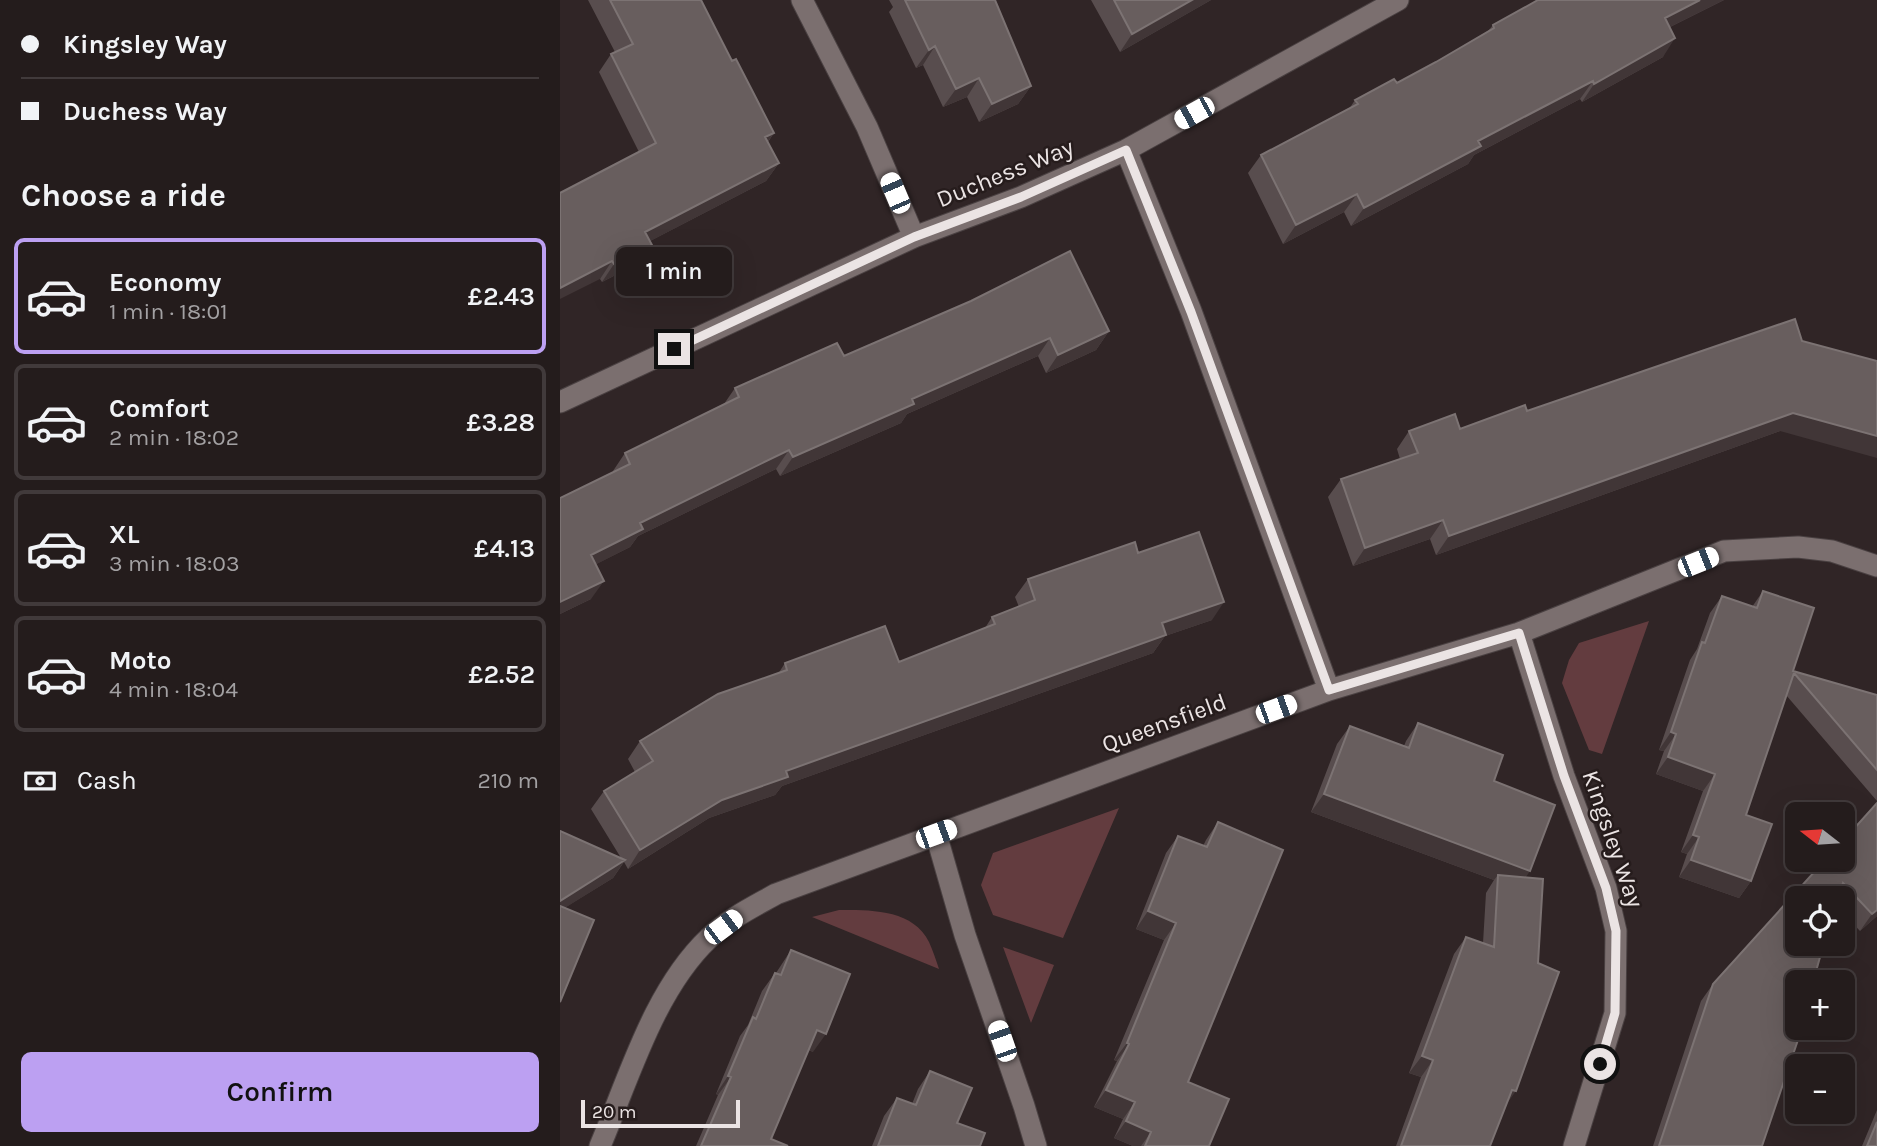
<!DOCTYPE html>
<meta charset="utf-8">
<style>
:root{--surface:#241c1c;--page:#302929;--text:#f1f3f6;--muted:#a3a1a3;--line:#413a3b;--accent:#bca0f2}
body{margin:0;font-family:Karla,sans-serif;background:var(--page);color:var(--text);height:100vh;display:flex;flex-direction:column;font-size:26px;white-space:nowrap}
*{box-sizing:border-box;margin:0}
p{font-size:23px;color:var(--muted)}
.icon{flex:none;width:38px;height:38px;fill:none;stroke:currentColor;stroke-width:2;stroke-linecap:round;stroke-linejoin:round}
.map{position:relative;flex:1;overflow:hidden}
.drawer{display:flex;flex-direction:column;background:var(--surface);width:560px}
.drawer>*{flex:none}
.hud{display:grid;align-content:center;height:154px;padding:0 21px;background:var(--surface)}
.needle{width:46px;rotate:287deg}
.controls{position:absolute;left:1225px;top:802px;display:grid;gap:14px}
.controls a{display:grid;place-items:center;width:70px;height:70px;border-radius:10px;background:var(--surface);box-shadow:0 7px 28px #0002,0 0 0 2px var(--line);font-size:35px}
.scale{position:absolute;left:21px;bottom:18px;width:159px;box-sizing:border-box;padding-left:7px;border:4px solid #ebe4e4;border-top:0;font-size:19px;line-height:24px;white-space:nowrap;color:#ebe4e4;-webkit-text-stroke:5px #261c1c;paint-order:stroke}
.end{position:absolute;width:32px;height:32px;margin:-16px;border:9px solid #ebe4e4;background:#111;box-shadow:0 0 0 4px #111}
.from{border-radius:50%}
.bubble{position:absolute;height:49px;border-radius:10px;background:var(--surface);box-shadow:0 7px 28px #0002,0 0 0 2px var(--line);font-size:23px;font-weight:600;line-height:49px;text-align:center}
.car{position:absolute;width:21px;height:42px;margin:-21px -10px;border-radius:9px;box-shadow:0 0 5px 2px #0007;background:linear-gradient(#fff 24%,#345 0 40%,#fff 0 76%,#345 0 86%,#fff 0)}
.hud b{display:flex;align-items:center;gap:24px;height:66px;font-size:26px}
.hud b+b{border-top:2px solid var(--line)}
.hud i{width:18px;height:18px;background:var(--text)}
ul{padding:0;list-style:none}
li{display:flex;align-items:center;gap:21px;height:116px;margin:0 14px 10px;padding:0 7px;border:4px solid var(--line);border-radius:10px}
li div{flex:1}
li b{display:block;font-size:26px}
li em{font-style:normal;font-weight:600}
li.selected{border-color:var(--accent)}
li>.icon{width:63px;height:63px;stroke-width:1.5}
h2{padding:0 21px;font-size:32px;line-height:84px}
.pay{display:flex;align-items:center;gap:18px;height:77px;padding:0 21px;font-size:26px}
.pay p{margin-inline-start:auto}
.primary-button{display:flex;gap:14px;margin-top:auto;padding:14px 21px}
.primary-button a{flex:1;height:80px;border-radius:10px;background:var(--accent);color:#111;font-size:28px;font-weight:600;line-height:80px;text-align:center}
main{display:flex;flex:1;min-height:0}
.map>svg:first-child{display:block}
.green{fill:#633c3f}
.lines{fill:none;stroke-linecap:round;stroke-linejoin:round}
.street-casing{stroke:#4a4142;stroke-width:23}
.street{stroke:#7b6f6f;stroke-width:21}
.wall{fill:#584d4e}
.shaded-wall{fill:#413637}
.building{fill:#685e5e;stroke:#7c7373;stroke-width:2}
.route{stroke:#ebe4e4;stroke-width:9}
.labels{text-anchor:middle;stroke-width:5;stroke-linejoin:round;paint-order:stroke}
.street-label{font-size:24px;fill:#ebe4e4;stroke:#261c1c}
</style>
<main>
<section class="drawer">
<div class="hud">
<b><i class="from"></i>Kingsley Way</b>
<b><i></i>Duchess Way</b>
</div>
<h2>Choose a ride</h2>
<ul>
<li class="selected"><svg class="icon" aria-label="car" viewBox="0 0 24 24"><path d="M5 17H2v-5l4-1 3-4h7l3 4 3 1v5h-3M9 17h6M6 11h13"/><circle cx="7" cy="17" r="2"/><circle cx="17" cy="17" r="2"/></svg><div><b>Economy</b><p>1 min · 18:01</p></div><em>£2.43</em></li>
<li><svg class="icon" aria-label="car" viewBox="0 0 24 24"><path d="M5 17H2v-5l4-1 3-4h7l3 4 3 1v5h-3M9 17h6M6 11h13"/><circle cx="7" cy="17" r="2"/><circle cx="17" cy="17" r="2"/></svg><div><b>Comfort</b><p>2 min · 18:02</p></div><em>£3.28</em></li>
<li><svg class="icon" aria-label="car" viewBox="0 0 24 24"><path d="M5 17H2v-5l4-1 3-4h7l3 4 3 1v5h-3M9 17h6M6 11h13"/><circle cx="7" cy="17" r="2"/><circle cx="17" cy="17" r="2"/></svg><div><b>XL</b><p>3 min · 18:03</p></div><em>£4.13</em></li>
<li><svg class="icon" aria-label="car" viewBox="0 0 24 24"><path d="M5 17H2v-5l4-1 3-4h7l3 4 3 1v5h-3M9 17h6M6 11h13"/><circle cx="7" cy="17" r="2"/><circle cx="17" cy="17" r="2"/></svg><div><b>Moto</b><p>4 min · 18:04</p></div><em>£2.52</em></li>
</ul>
<div class="pay"><svg class="icon" aria-label="cash" viewBox="0 0 24 24"><path d="M3 7h18v10H3z"/><circle cx="12" cy="12" r="2"/></svg>Cash<p>210 m</p></div>
<div class="primary-button"><a>Confirm</a></div>
</section>
<div class="map">
<svg width="1317" height="1146" viewBox="0 0 1317 1146">
<rect width="100%" height="100%" fill="#302526"/>
<path class="green" d="M1089 621 1042 754 1029 750 1002 683 1009 660 1019 643Z
M559 808 503 938 433 915 421 885 433 853Z
M279 910C310 910 353 909 369 942 373 951 376 960 379 969L252 917Z
M443 947 494 965 471 1023Z"/>
<g class="lines">
<g class="street-casing">
<path id="street" d="M242 0 307 127 354 237
M566 150 631 311 769 690
M0 402 354 237 461 197 566 150 838 0
M959 633 1004 776 1046 888 1056 931 1055 1013 1014 1146
M376 834 405 935 464 1106 476 1146
M40 1146C69 1078 94 990 149 938 168 919 193 907 216 894L769 690 959 633 1164 551 1238 547 1272 551 1317 566"/>
</g>
<use href="#street" class="street"/>
</g>
<path class="wall" d="M28 0H141L172 61 214 133 208 142 219 163 206 181 90 241 92 245 79 263 42 282 40 279 79 152 39 72 51 54 55 52Z
M329 0H435L471 86 458 104 419 122 407 97 383 107 363 65 356 68 329 12 333 7Z
M531 0H651L560 52Z
M978 0H1164L1110 27 1103 57 1022 102 1020 99 914 155 908 164 791 226 784 212 723 244 688 173 701 155 789 109 795 100 837 83 876 62 928 31 933 25Z
M549 331 536 350 486 373 478 356 347 414 341 423 220 476 216 469 78 536 70 547 36 564 31 599 0 614V498L53 472V471L65 453 164 404 175 388 284 356Z
M967 411 1220 431 876 555 870 539 793 566 768 497 781 479 840 459 837 449 849 431 900 429Z
M578 553 652 620 605 636 593 653 222 786 215 795 149 818 68 869 64 862 53 878 4 908 0 1002V831L61 858 31 809 44 791 75 772 68 759 80 741 218 674 225 663 339 662 425 628 432 617 459 607 455 597 468 579Z
M1203 591 1233 671 1317 695V801L1226 695 1186 815 1191 881 1179 898 1119 877 1127 854 1121 852 1143 791 1096 774 1104 751 1099 750 1130 660 1137 649 1150 613 1162 596 1192 607Z
M858 723 934 781 966 877 946 1105 930 1146H836L861 1077 849 1073 894 954 906 937 923 943 926 893 934 880 751 812 777 744 790 726 844 746 846 741Z
M1317 803V916L1300 931 1283 913V898H1237L1202 1146H1093L1141 1001 1153 984Z
M658 822 628 1082 649 1146H573L554 1138 563 1119 534 1107 557 1061 554 1060 604 940 576 929 606 853 618 836 643 846 646 840Z
M231 950 253 1052 249 1050 211 1139 228 1146H136L158 1095 156 1094 180 1036 188 1025 202 991 215 973H216Z
M370 1071 397 1123 420 1146H312L324 1116 337 1098 352 1104 358 1089Z
M1317 1110V1146H1302Z"/>
<path class="shaded-wall" d="M632 0H651L560 52 572 34Z
M1140 0H1164L1092 36 1105 18Z
M1115 38 1103 57 1022 102 1034 84Z
M375 46 363 65 356 68 369 50Z
M419 78 407 97 383 107 396 89Z
M1033 81 1020 99 914 155 908 164 791 226 804 208 918 141Z
M471 86 458 104 419 122 432 104Z
M214 133 201 151 205 137Z
M219 163 206 181 73 250 85 232Z
M797 194 784 212 723 244 736 225Z
M92 245 79 263 42 282 54 264Z
M52 261 40 279 0 299V288Z
M549 331 536 350 486 373 498 355Z
M490 338 478 356 347 414 341 423 220 476 233 457 352 399Z
M1233 413 1317 436V458L1220 431 876 555 889 536Z
M229 450 216 469 78 536 70 547 19 573 31 555 80 523Z
M883 520 870 539 793 566 805 548Z
M44 581 31 599 0 614V602Z
M664 602 652 620 605 636 593 653 222 786 215 795 149 818 68 869 80 850 162 800 226 771 602 623Z
M1111 732 1116 734 1104 751 1099 750Z
M1108 757 1155 774 1143 791 1096 774Z
M764 794 970 871 958 889 938 875 934 880 751 812Z
M1133 835 1139 837 1127 854 1121 852Z
M65 860 53 878 0 911V901Z
M1131 860 1191 881 1179 898 1119 877Z
M1317 910V916L1300 931 1312 914Z
M588 911 616 923 604 940 576 929Z
M257 1030 266 1034 253 1052 244 1048Z
M567 1043 569 1044 557 1061 554 1060Z
M862 1056 873 1060 861 1077 849 1073Z
M168 1076 171 1077 158 1095 156 1094Z
M546 1090 575 1102 563 1119 534 1107Z
M952 1090 956 1091 943 1109Z
M566 1121 591 1132 581 1146H573L554 1138Z"/>
<path class="building" d="M50 0H141L172 61 176 59 214 133 205 137 219 163 85 232 92 245 54 264 52 261 0 288V193L96 143 51 54 73 44Z
M345 0H435L471 86 432 104 419 78 396 89 375 46 369 50Z
M554 0H632L572 34Z
M978 0H1140L1105 18 1115 38 1034 84 1033 81 918 141 921 146 804 208 797 194 736 225 701 155 798 104 795 100 834 79 837 83 876 62 934 28 933 25Z
M510 251 549 331 498 355 490 338 352 399 354 404 233 457 229 450 80 523 83 529 31 555 44 581 0 602V498L70 464 65 453 179 397 175 388 277 343 284 356 411 301Z
M1235 319 1242 341 1317 361V436L1233 413 889 536 883 520 805 548 781 479 858 453 849 431 895 414 900 429 965 405 967 411Z
M639 532 664 602 602 623 606 635 226 771 228 777 162 800 80 850 44 791 93 761 80 741 158 694 227 670 225 663 325 626 339 662 435 624 432 617 475 600 468 579 575 542 578 553Z
M1203 591 1254 608 1233 671 1317 695V770L1234 673 1186 815 1212 824 1191 881 1131 860 1139 837 1133 835 1155 774 1108 757 1116 734 1111 732 1142 642 1145 643 1162 596 1197 608Z
M858 723 943 755 934 781 995 805 970 871 764 794 790 726 849 748Z
M1317 803V910L1312 914 1283 883 1278 898H1237V943H1264L1253 982H1237V1027H1239L1236 1036 1239 1037 1202 1146H1099L1153 984 1266 859H1283V841Z
M658 822 723 850 628 1082 669 1099 649 1146H585L591 1132 566 1121 575 1102 546 1090 569 1044 567 1043 616 923 588 911 618 836 647 847Z
M0 831 65 860 0 901Z
M938 875 983 879 978 963 999 972 956 1091 952 1090 930 1146H841L873 1060 862 1056 906 937 934 947Z
M0 906 34 920 0 1002Z
M231 950 290 974 266 1034 257 1030 211 1139 228 1146H141L171 1077 168 1076 193 1017 196 1019 215 973 221 975Z
M370 1071 412 1088 397 1123 425 1133 420 1146H318L337 1098 356 1105Z
M1317 1122V1146H1307Z"/>
<g class="lines">
<path class="route" d="M114 349 354 237 461 197 566 150 631 312 769 690 959 633 1004 776 1046 888 1056 931 1055 1013 1040 1064"/>
</g>
<g class="labels">
<g class="street-label">
<text transform="translate(445 173) rotate(-22)" y="8">Duchess Way</text>
<text transform="translate(604 723) rotate(-20)" y="8">Queensfield</text>
<text transform="translate(1053 839) rotate(71)" y="8">Kingsley Way</text>
</g>
</g>
</svg>
<div class="controls">
<a><svg class="needle" viewBox="-14 -14 28 28"><path d="M0-13l5 13h-10z" fill="#e53935"/><path d="M0 13l5-13h-10z" fill="#a3a1a3"/></svg></a>
<a><svg class="icon" aria-label="locate" viewBox="0 0 24 24"><circle cx="12" cy="12" r="6"/><path d="M12 2v4M12 18v4M2 12h4M18 12h4"/></svg></a>
<a>+</a>
<a>−</a>
</div>
<div class="scale">20 m</div>
<i class="end from" style="left:1040px;top:1064px"></i>
<i class="end" style="left:114px;top:349px"></i>
<div class="bubble" style="left:56px;top:247px;width:116px">1 min</div>
<i class="car" style="left:634px;top:113px;rotate:241deg"></i>
<i class="car" style="left:335px;top:193px;rotate:337deg"></i>
<i class="car" style="left:1138px;top:562px;rotate:68deg"></i>
<i class="car" style="left:716px;top:709px;rotate:70deg"></i>
<i class="car" style="left:376px;top:834px;rotate:70deg"></i>
<i class="car" style="left:163px;top:927px;rotate:53deg"></i>
<i class="car" style="left:442px;top:1041px;rotate:341deg"></i>
</div>
</main>
